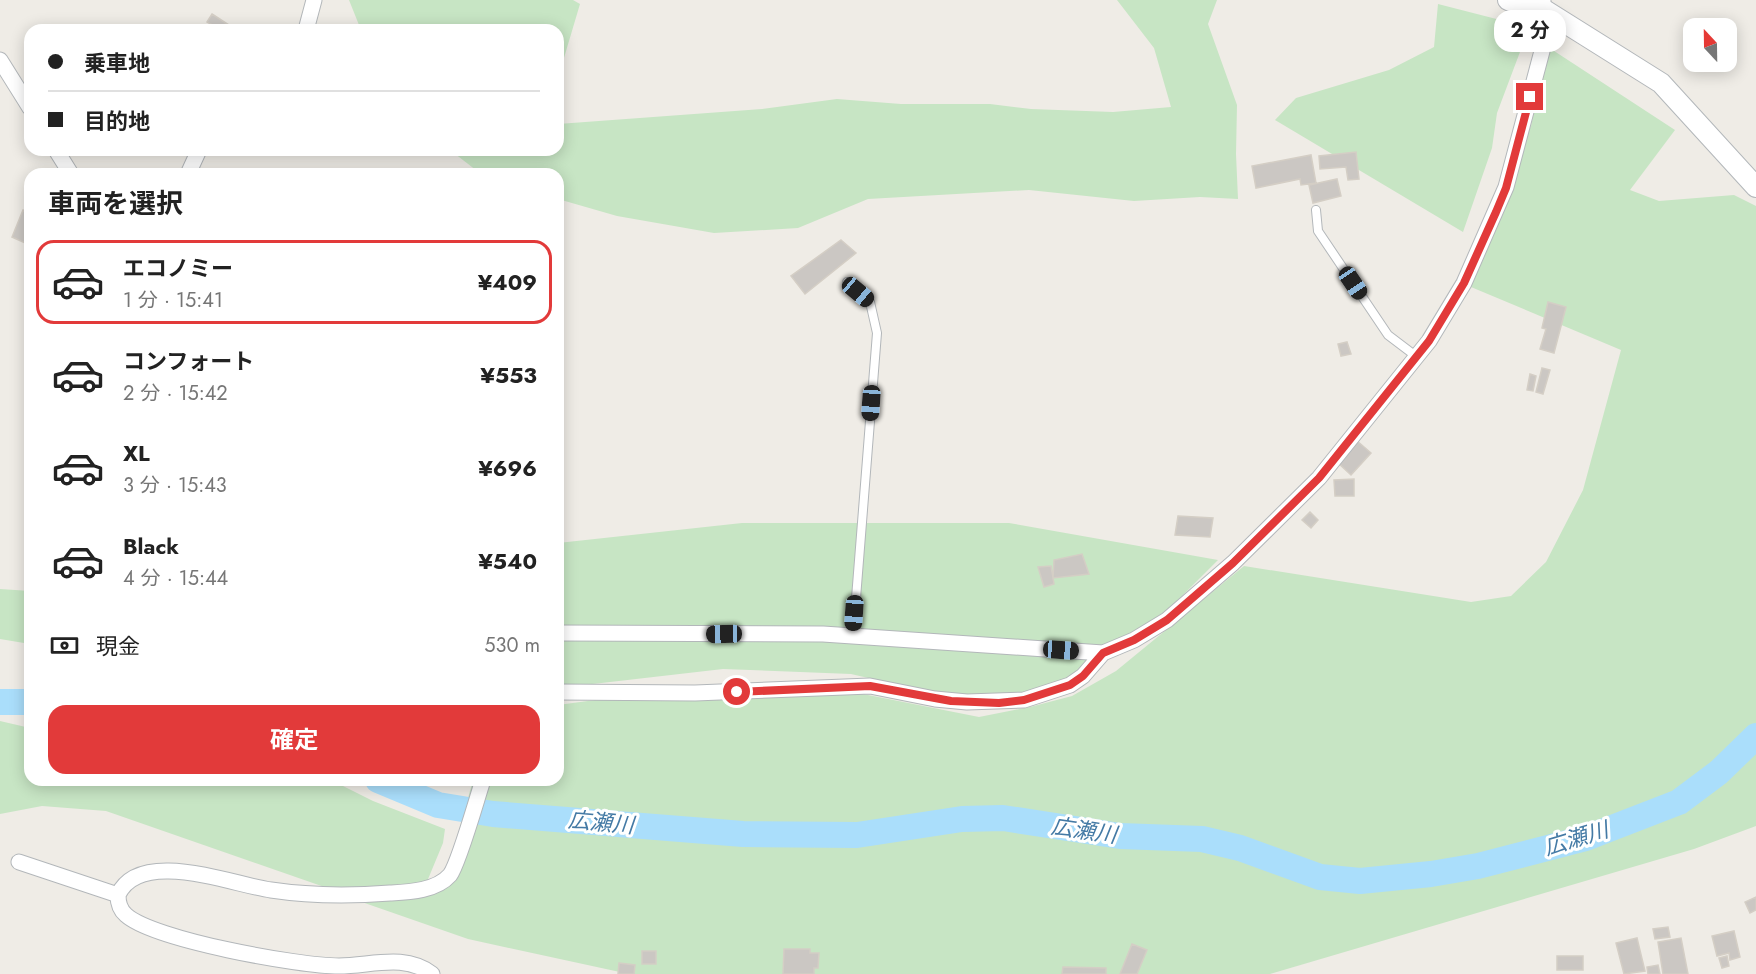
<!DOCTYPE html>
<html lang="ja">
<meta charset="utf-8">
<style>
:root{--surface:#fff;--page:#f2f2f2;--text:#222;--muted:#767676;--line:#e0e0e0;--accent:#e23a3a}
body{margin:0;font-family:Jost,"Noto Sans JP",sans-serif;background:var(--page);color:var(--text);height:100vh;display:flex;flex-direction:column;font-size:22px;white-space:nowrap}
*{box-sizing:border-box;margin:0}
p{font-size:20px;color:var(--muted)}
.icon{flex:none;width:33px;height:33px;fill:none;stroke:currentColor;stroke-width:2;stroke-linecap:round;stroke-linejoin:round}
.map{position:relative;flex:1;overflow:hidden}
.sheet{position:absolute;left:24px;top:168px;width:540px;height:618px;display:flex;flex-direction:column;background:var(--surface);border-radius:18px;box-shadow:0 3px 15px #0003}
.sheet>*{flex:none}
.banner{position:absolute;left:24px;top:24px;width:540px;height:132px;border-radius:18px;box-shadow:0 3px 15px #0003;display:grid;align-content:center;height:132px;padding:0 24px;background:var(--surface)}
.needle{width:39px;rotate:338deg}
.buttons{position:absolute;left:1683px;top:18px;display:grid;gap:12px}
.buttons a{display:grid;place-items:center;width:54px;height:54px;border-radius:12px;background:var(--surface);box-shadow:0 3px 15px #0003;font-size:30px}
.end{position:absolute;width:27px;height:27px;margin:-14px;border:8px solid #e23a3a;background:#fff;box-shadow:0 0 0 3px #fff}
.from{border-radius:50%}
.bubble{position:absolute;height:42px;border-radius:18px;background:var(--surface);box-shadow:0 3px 15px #0003;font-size:20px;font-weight:700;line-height:42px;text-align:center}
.car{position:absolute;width:18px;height:36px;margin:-18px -9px;border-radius:8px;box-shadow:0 0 4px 2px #0007;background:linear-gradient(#222 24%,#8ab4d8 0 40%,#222 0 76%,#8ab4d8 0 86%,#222 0)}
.banner b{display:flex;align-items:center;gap:21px;height:57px;font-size:22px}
.banner b+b{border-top:2px solid var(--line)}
.banner i{width:15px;height:15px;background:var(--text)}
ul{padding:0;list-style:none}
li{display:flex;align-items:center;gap:18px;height:84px;margin:0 12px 9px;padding:0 12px;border:3px solid transparent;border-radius:18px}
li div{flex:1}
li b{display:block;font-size:22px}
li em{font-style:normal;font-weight:700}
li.on{border-color:var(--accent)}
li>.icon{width:54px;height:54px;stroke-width:1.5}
h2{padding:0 24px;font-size:27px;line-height:72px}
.pay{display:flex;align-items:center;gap:15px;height:66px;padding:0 24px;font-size:22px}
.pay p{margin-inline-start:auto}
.action{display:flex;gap:12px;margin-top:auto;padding:12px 24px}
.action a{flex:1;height:69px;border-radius:18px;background:var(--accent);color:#fff;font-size:24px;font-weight:700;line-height:69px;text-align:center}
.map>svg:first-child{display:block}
.green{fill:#c7e5c4}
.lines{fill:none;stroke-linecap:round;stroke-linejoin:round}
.river{stroke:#aadefb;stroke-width:26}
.building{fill:#cbc7c3;stroke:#d4cec5;stroke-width:1.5}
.service-casing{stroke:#b3b7ba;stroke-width:10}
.minor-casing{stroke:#b3b7ba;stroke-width:17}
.tertiary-casing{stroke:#b3b7ba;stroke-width:22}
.service{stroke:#fff;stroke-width:8}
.minor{stroke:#fff;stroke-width:15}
.tertiary{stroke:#fff;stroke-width:20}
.route{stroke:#e23a3a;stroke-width:8}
.labels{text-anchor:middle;stroke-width:6;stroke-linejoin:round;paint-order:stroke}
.water-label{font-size:22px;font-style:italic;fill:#447aa5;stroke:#fff}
</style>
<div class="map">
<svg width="1756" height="974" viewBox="0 0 1756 974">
<rect width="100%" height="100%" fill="#efece6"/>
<path class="green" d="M349 0H573L580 4 558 78V30H361Z
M1117 0H1217L1208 24 1237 105 1236 154 1238 199 1200 197 1134 201 1029 190 868 199 798 228 714 233 617 216 558 199V174H481L450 150H558V124L762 109 837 99 901 104H990L1031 109 1113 112 1171 107 1154 48Z
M1438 4 1512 23 1526 36 1497 113 1492 148 1463 232 1275 120 1296 98 1389 70 1434 47Z
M1548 47 1675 130 1630 190 1659 201 1734 195 1756 206V826L1694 849 1270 974H629L468 939 356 900 430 895 443 888 473 780H558V705L632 695 863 694 979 717 1030 707 1072 696 1116 671 1244 566 1471 602 1511 596 1546 562 1583 490 1621 350 1459 282 1531 126Z
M742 523H1009L1218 560 1175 603 1101 664 1043 692 955 698 851 674 723 669 558 688V543Z
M0 589 30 591V644L0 639Z
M0 721 30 728V780H251L268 784 331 780 373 801 445 829 443 843 426 884 333 890 106 811 42 806 0 814Z"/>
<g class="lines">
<path class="river" d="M0 702H30
M378 780 438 805 493 814 743 834 857 835 962 819 1003 818 1120 836 1202 839 1240 848 1320 877 1360 881 1431 874 1478 866 1586 838 1679 802 1719 772 1756 736"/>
</g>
<path class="building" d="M212 14 235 29V30H214L216 27 207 22Z
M1356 152 1359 179 1348 180 1346 167 1320 169 1319 156Z
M1311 155 1316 183 1301 185 1300 179 1256 188 1252 166Z
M1337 179 1341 196 1313 203 1309 185Z
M23 210 30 213V245L12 237Z
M841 240 856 253 805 294 791 276Z
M1548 302 1566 307 1554 353 1540 349 1546 329 1542 328Z
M1347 342 1351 354 1341 356 1338 344Z
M1542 368 1550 370 1543 394 1536 392Z
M1530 374 1536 376 1533 391 1527 390Z
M1356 440 1371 453 1351 475 1337 462Z
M1354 479V496H1335L1334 480Z
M1310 512 1318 520 1311 528 1302 520Z
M1178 516 1213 518 1210 537 1175 535Z
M1082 554 1089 574 1053 578 1054 560Z
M1051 566 1054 584 1044 587 1038 567Z
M1756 897V910L1750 913 1745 902Z
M1668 927 1670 937 1655 939 1653 929Z
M1734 931 1740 957 1730 960 1729 953 1717 956 1712 936Z
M1637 938 1645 971 1624 974 1616 943Z
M1681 938 1688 974H1663L1658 942Z
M1132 944 1147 950 1137 974H1120Z
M784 949H810V953H819L818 968H814V974H783Z
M642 951H656V964H642Z
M1557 956H1583V970H1557Z
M1727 956 1729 966 1722 968 1719 958Z
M619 963 635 965 634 974H618Z
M1658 965 1660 974H1648L1647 967Z
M1063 967 1106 968V974H1062Z"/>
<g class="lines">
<g class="service-casing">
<path id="service" d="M1316 210 1318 231 1388 335 1417 357
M847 282 870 302 877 333 853 636"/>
</g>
<g class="minor-casing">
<path id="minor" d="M306 30 314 0
M0 60 30 108
M56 150 71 174
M188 174 199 150
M558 633 823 634 1103 653
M558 692 695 693 870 686 935 699 967 702 1024 700 1070 685 1083 676 1103 653 1134 640 1167 620 1233 563 1319 478 1429 341 1464 283 1506 187 1542 51 1543 0
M19 862 118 895
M432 974C404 953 371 966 339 966 299 966 154 940 126 915 120 910 118 902 118 895 140 847 233 885 271 890 311 896 350 896 390 893 409 892 436 891 450 875 459 863 477 798 483 780"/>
</g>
<g class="tertiary-casing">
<path id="tertiary" d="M1508 0 1543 9 1661 83 1756 187"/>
</g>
<use href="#service" class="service"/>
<use href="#minor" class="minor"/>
<use href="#tertiary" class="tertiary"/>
</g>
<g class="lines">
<path class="route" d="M737 692 870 686 951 701 999 703 1024 700 1070 685 1083 676 1103 653 1134 640 1167 620 1233 563 1319 478 1429 341 1464 283 1496 212 1506 188 1530 97"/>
</g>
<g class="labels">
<g class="water-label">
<text transform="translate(601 822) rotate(5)" y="8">広瀬川</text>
<text transform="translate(1084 830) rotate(8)" y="8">広瀬川</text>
<text transform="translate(1576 838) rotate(-17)" y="8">広瀬川</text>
</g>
</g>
</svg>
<div class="buttons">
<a><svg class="needle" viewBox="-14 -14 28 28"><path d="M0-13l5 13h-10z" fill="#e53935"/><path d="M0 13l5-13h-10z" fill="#767676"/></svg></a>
</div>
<i class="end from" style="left:737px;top:692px"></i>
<i class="end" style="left:1530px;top:97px"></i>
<div class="bubble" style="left:1494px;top:10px;width:72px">2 分</div>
<i class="car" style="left:1353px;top:283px;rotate:146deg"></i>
<i class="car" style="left:858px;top:292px;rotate:130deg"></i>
<i class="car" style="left:871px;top:403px;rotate:184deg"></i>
<i class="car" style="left:854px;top:613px;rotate:184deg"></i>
<i class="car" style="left:724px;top:634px;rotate:269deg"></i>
<i class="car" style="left:1061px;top:650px;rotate:94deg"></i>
<div class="banner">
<b><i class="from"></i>乗車地</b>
<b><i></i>目的地</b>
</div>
<section class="sheet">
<h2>車両を選択</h2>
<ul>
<li class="on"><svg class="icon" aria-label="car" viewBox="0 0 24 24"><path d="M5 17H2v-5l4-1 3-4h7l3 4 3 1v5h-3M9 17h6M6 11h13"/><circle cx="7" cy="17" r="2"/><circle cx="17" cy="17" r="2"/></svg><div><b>エコノミー</b><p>1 分 · 15:41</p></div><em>¥409</em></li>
<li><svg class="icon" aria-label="car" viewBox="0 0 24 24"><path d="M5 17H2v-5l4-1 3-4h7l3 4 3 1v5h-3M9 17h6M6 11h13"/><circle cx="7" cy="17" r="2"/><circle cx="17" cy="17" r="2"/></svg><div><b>コンフォート</b><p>2 分 · 15:42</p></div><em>¥553</em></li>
<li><svg class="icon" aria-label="car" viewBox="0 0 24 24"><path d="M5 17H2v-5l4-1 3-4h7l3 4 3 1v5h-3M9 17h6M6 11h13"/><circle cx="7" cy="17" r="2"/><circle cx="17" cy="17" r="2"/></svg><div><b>XL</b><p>3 分 · 15:43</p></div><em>¥696</em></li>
<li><svg class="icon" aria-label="car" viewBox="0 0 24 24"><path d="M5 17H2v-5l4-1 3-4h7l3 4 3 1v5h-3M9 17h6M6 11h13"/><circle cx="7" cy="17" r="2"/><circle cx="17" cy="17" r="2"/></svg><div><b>Black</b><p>4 分 · 15:44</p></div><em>¥540</em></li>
</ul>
<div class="pay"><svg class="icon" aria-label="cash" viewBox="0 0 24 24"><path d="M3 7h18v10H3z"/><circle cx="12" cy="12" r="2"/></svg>現金<p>530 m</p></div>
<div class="action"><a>確定</a></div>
</section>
</div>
